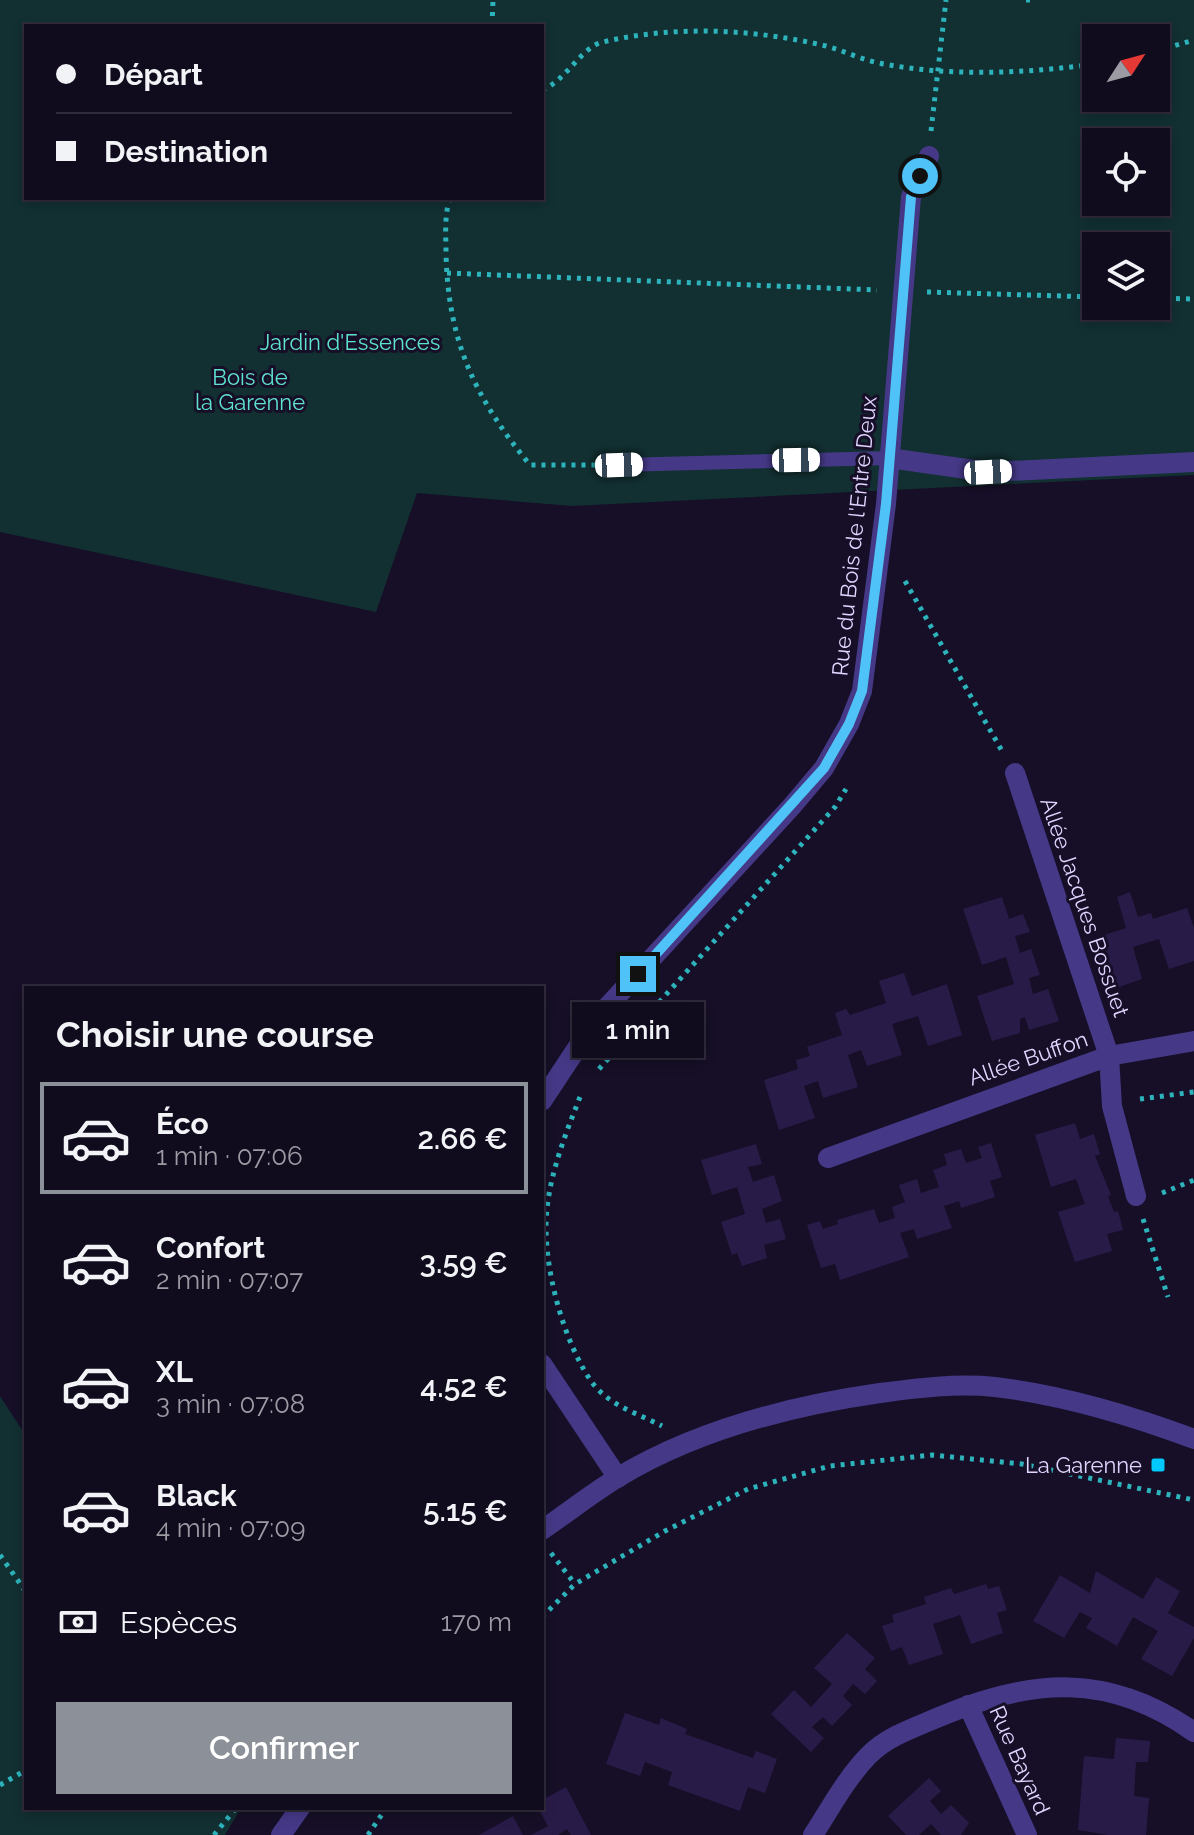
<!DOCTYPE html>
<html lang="fr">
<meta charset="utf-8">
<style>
:root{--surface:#100b1d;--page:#191426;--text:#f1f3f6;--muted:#9c9ba4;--line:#302b3b;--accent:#8c9099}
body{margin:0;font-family:Raleway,sans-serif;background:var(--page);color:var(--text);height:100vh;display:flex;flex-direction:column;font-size:30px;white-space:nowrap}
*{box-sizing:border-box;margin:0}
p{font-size:26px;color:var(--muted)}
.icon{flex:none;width:44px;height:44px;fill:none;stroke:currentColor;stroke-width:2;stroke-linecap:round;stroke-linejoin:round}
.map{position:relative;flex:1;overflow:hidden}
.sheet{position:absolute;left:24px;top:986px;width:520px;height:824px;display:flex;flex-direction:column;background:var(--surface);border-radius:0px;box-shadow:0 4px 12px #0003,0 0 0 2px var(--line)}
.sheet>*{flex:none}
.top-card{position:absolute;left:24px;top:24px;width:520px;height:176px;border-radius:0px;box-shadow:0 4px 12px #0003,0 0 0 2px var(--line);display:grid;align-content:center;height:176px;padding:0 32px;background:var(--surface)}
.needle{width:52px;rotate:54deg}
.buttons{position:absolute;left:1082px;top:24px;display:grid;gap:16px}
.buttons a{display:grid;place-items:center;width:88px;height:88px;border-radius:0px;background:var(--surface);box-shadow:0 4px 12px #0003,0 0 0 2px var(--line);font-size:40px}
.end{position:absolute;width:36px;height:36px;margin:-18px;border:10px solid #4fc3f7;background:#111;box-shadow:0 0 0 4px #111}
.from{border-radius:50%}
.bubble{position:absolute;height:56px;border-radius:0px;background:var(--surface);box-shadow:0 4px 12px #0003,0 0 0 2px var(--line);font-size:26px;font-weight:600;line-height:56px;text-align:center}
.car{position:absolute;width:24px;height:48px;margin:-24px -12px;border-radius:10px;box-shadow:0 0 6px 2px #0007;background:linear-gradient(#fff 24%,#345 0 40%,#fff 0 76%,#345 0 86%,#fff 0)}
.top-card b{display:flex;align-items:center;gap:28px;height:76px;font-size:30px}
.top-card b+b{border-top:2px solid var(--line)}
.top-card i{width:20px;height:20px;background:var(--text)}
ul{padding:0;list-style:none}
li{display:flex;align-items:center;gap:24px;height:112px;margin:0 16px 12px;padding:0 16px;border:4px solid transparent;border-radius:0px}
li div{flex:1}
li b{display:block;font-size:30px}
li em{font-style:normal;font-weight:600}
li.active{border-color:var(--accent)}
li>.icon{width:72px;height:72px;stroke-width:1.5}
h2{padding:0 32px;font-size:36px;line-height:96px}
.pay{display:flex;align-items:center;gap:20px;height:88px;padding:0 32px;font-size:30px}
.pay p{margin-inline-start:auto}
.cta{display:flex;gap:16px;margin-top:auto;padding:16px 32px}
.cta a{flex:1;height:92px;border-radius:0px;background:var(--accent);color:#fff;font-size:32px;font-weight:600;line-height:92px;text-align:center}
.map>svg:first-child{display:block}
.green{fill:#122f31;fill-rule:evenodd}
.building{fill:#291b48}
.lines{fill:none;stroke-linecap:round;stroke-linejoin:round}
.path{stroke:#2db3bb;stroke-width:5;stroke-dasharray:4 6;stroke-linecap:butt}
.service{stroke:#453987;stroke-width:14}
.minor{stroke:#453987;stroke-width:20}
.tertiary{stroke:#453987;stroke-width:20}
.route{stroke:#4fc3f7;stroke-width:10}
.poi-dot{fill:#01c9ff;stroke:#160f27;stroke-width:3}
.labels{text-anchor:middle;stroke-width:6;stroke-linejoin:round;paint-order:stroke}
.park-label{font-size:22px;fill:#5ee2d0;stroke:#160f27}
.street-label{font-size:22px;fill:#dfd5ff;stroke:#160f27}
.poi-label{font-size:22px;fill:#dfd5ff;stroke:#160f27;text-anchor:end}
</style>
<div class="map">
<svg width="1194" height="1835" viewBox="0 0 1194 1835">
<rect width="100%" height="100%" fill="#160f27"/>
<path class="green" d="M0 0H1194V475L572 506 417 493 376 612 0 532ZM26 26H542V198H26ZM1096 38H1156V98H1096ZM1096 142H1156V202H1096ZM1096 246H1156V306H1096Z
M0 1396 26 1436V1808H241L225 1835H0Z"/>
<path class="building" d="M1130 892 1138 917 1151 913 1153 919 1187 908 1194 928V961L1169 969 1159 939 1133 947 1142 979 1108 991 1091 939 1126 928 1117 897Z
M1002 897 1009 919 1023 914 1030 932 1015 936 1020 953 1031 949 1040 975 1029 978 1033 994 1048 989 1059 1021 1029 1030 1025 1017 1020 1019V1033L992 1041 977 996 1014 984 1006 957 982 965 963 909Z
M904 973 912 996 947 984 962 1035 928 1046 918 1016 892 1024 902 1055 867 1066 861 1050 848 1055 858 1087 823 1098 818 1081 804 1086 815 1118 779 1130 764 1080 798 1069 796 1060 810 1056 807 1047 842 1035 835 1013 846 1009 850 1015 886 1003 879 981Z
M1075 1123 1080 1139 1094 1134 1100 1154 1095 1156 1111 1195 1108 1196 1114 1212 1118 1211 1123 1230 1107 1234 1112 1251 1075 1262 1058 1212 1085 1204 1076 1179 1051 1187 1035 1135Z
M991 1143 1002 1177 990 1181 995 1197 961 1208 959 1201 944 1206 952 1228 917 1239 914 1229 900 1233 909 1257 840 1280 835 1264 821 1268 807 1225 820 1221 823 1229 838 1224 837 1220 874 1209 879 1223 895 1218 892 1207 905 1202 899 1185 917 1179 921 1193 939 1187 933 1170 947 1165 944 1154 961 1149 966 1163 982 1158 978 1147Z
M756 1144 762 1164 748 1167 753 1182 774 1175 782 1201 762 1209 766 1223 780 1219 786 1239 764 1245 767 1258 742 1266 737 1253 732 1255 721 1222 745 1214 737 1187 712 1195 701 1160Z
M1096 1571 1143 1599 1156 1577 1180 1591 1168 1613 1194 1627V1638L1172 1676 1141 1659 1158 1631 1133 1617 1117 1646 1086 1628 1092 1618 1080 1612 1064 1638 1033 1621 1060 1575 1090 1593Z
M986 1584 988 1589 999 1586 1007 1610 997 1613 1003 1633 971 1644 960 1615 933 1624 943 1654 909 1665 902 1647 891 1651 882 1626 894 1622 892 1615 926 1604 924 1597 951 1588 954 1594Z
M847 1633 875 1658 865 1669 877 1681 865 1694 853 1684 843 1696 852 1705 832 1726 823 1717 812 1727 824 1738 811 1752 771 1714 794 1690 811 1707 832 1684 814 1668Z
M625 1713 659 1725 661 1718 687 1729 685 1734 753 1758 756 1751 777 1759 765 1793 748 1787 740 1811 668 1785 672 1772 645 1762 640 1776 606 1764Z
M1116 1738 1150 1741 1148 1762H1136L1134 1796 1149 1798 1146 1835H1108L1078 1830 1084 1756 1114 1759Z
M929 1778 941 1791 930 1801 941 1814 951 1805 969 1823 961 1835H941L931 1824 919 1835H906L888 1816Z
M566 1787 591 1835H571L567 1829 558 1835H531L548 1826 538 1808H542V1800Z
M513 1816 523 1835H479Z"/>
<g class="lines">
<path class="path" d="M1026 0H1035
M492 26 493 0
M1156 51 1194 40
M542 90C566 81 582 46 603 42 675 25 754 29 826 46 845 51 864 61 884 64 953 77 1027 73 1096 64
M931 131 946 0
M450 198C444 216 446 234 446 253 448 342 475 398 530 465H598
M447 273 877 290
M927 292 1096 297
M1156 298 1194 299
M905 581 1002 751
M599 1069 835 807 846 789
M580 1097C566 1133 551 1170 547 1209 541 1260 563 1344 594 1385 611 1406 639 1414 662 1426
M1140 1099 1194 1092
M1162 1193 1194 1180
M1143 1219 1168 1297
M551 1553 575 1584
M0 1555 26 1592
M542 1617 575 1584 665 1531 748 1489 830 1466 932 1455 1022 1464 1194 1500
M0 1785 26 1770
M214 1835 236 1808
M368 1835 386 1808"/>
<path class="service" d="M619 465 889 458"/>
<path class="minor" d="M889 458 988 472 1194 462
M1015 773 1109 1056 1112 1106 1136 1196
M542 1101 597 1018 792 806 824 768 849 724 862 691 886 504 911 197 929 156
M828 1158 1109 1056 1194 1041
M542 1364 618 1478
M968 1705 1027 1835
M813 1835C830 1809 847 1777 869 1755 888 1736 916 1727 939 1717 1031 1678 1109 1672 1194 1732"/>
<path class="tertiary" d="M542 1530C567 1513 591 1494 617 1478 696 1430 789 1406 880 1393 918 1388 957 1383 995 1387 1063 1395 1130 1415 1194 1439
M281 1835 300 1808"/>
</g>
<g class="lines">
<path class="route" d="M638 974 824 768 849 724 862 691 886 504 911 197 920 176"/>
</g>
<rect class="poi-dot" x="1150" y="1457" width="16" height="16" rx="4"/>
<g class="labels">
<g class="park-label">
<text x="350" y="350">Jardin d'Essences</text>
<text x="250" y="385">Bois de<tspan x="250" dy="25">la Garenne</tspan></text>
</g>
<g class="street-label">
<text transform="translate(854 536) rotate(-84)" y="8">Rue du Bois de l'Entre Deux</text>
<text transform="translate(1085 907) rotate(71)" y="8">Allée Jacques Bossuet</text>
<text transform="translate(1028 1058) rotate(-19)" y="8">Allée Buffon</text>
<text transform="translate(1020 1760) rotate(66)" y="8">Rue Bayard</text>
</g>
<g class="poi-label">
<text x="1142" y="1473">La Garenne</text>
</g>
</g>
</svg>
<div class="buttons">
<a><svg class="needle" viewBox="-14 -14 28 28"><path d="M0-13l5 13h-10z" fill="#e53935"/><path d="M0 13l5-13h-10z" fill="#9c9ba4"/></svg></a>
<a><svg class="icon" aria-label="locate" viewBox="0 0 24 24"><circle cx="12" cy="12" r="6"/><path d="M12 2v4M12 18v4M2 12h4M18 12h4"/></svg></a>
<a><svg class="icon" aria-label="layers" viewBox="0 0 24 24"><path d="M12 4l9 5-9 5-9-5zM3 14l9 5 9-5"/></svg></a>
</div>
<i class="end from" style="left:920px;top:176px"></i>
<i class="end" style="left:638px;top:974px"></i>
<div class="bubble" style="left:572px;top:1002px;width:132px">1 min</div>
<i class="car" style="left:796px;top:460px;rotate:89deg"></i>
<i class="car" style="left:619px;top:465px;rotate:88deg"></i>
<i class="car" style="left:988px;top:472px;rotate:87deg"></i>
<div class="top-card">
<b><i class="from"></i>Départ</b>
<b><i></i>Destination</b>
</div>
<section class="sheet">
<h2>Choisir une course</h2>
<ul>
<li class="active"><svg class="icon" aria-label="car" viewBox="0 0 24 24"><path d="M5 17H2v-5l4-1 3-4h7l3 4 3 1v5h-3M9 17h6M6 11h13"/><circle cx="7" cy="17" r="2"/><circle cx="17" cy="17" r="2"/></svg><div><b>Éco</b><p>1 min · 07:06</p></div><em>2.66 €</em></li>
<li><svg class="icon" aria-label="car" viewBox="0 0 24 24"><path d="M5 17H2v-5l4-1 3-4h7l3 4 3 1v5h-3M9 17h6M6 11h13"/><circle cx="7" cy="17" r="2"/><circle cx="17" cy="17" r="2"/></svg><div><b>Confort</b><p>2 min · 07:07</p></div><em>3.59 €</em></li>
<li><svg class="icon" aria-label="car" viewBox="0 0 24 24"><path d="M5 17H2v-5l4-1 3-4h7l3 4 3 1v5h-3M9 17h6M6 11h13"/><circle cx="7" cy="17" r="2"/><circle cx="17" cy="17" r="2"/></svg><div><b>XL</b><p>3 min · 07:08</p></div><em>4.52 €</em></li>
<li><svg class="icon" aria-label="car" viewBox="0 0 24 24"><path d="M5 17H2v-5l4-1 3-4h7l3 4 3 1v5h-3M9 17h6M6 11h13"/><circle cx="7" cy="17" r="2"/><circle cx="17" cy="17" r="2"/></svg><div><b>Black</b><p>4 min · 07:09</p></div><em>5.15 €</em></li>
</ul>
<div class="pay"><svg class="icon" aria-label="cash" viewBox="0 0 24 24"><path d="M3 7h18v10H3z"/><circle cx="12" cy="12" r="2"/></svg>Espèces<p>170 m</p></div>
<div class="cta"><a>Confirmer</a></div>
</section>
</div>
